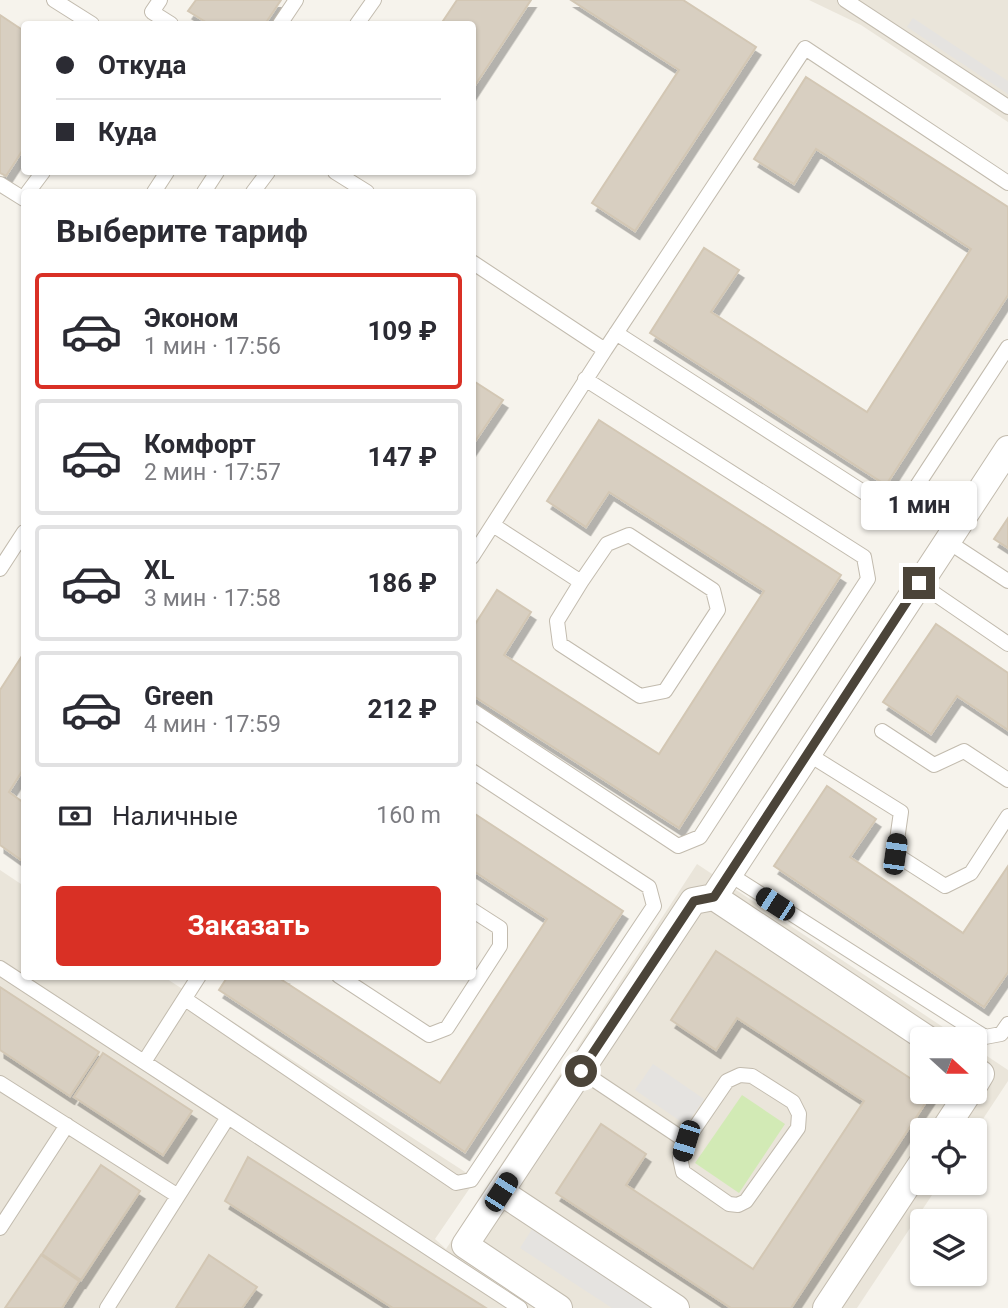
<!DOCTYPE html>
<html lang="ru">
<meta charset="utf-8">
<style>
:root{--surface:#fff;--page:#f7f7f7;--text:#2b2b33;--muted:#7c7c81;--line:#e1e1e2;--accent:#d93025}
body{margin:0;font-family:Roboto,sans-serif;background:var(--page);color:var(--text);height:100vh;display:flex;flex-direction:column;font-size:26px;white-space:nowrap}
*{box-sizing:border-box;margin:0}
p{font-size:23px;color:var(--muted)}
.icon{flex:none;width:38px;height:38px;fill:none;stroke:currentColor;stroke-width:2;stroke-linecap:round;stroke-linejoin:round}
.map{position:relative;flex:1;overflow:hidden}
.details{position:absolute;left:21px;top:189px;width:455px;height:791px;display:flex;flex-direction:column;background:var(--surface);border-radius:7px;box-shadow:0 2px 5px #0004}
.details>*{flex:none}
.guide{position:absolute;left:21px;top:21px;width:455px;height:154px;border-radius:7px;box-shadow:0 2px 5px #0004;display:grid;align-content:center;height:154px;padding:0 35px;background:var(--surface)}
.needle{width:46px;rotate:111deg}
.tools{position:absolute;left:910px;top:1027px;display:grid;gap:14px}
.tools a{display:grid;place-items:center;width:77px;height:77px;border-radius:7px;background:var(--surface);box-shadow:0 2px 5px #0004;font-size:35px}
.end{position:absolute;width:32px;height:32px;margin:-16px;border:9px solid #4b4439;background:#fff;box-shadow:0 0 0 4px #fff}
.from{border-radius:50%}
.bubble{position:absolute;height:49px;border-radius:7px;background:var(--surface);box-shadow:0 2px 5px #0004;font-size:23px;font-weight:700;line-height:49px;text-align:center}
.car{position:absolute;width:21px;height:42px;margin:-21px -10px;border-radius:9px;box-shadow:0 0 5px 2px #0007;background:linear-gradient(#222 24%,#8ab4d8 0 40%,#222 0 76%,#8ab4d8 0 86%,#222 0)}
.guide b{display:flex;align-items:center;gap:24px;height:66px;font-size:26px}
.guide b+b{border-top:2px solid var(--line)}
.guide i{width:18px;height:18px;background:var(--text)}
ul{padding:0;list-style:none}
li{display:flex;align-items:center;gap:21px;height:116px;margin:0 14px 10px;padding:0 21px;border:4px solid var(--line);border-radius:7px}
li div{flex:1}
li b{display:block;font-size:26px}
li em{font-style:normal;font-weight:700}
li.selected{border-color:var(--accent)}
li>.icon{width:63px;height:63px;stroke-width:1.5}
h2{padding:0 35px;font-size:32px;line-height:84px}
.pay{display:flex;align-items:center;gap:18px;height:77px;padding:0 35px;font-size:26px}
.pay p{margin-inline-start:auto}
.primary-button{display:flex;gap:14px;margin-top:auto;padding:14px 35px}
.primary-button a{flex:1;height:80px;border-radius:7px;background:var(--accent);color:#fff;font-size:28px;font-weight:700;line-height:80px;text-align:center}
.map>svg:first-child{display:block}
.residential{fill:#eae5da}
.green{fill:#d2eab5}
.parking{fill:#e5e3e0}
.building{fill:#d8cfc1;stroke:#d3c7b4;stroke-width:2;filter:url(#shadow)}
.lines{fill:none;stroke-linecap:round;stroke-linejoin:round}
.lane-casing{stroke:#c2bbae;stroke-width:16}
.street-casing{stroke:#c2bbae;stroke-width:28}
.lane{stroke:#fff;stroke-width:14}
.street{stroke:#fff;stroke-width:26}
.route{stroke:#4b4439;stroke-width:9}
</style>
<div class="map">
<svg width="1008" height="1308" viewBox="0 0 1008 1308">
<defs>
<filter id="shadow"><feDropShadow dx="4.5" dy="8" stdDeviation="0" flood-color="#0004"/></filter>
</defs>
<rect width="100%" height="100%" fill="#f6f3ec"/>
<path class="residential" d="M809 0H1008V122L861 25Z
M697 864 961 1039 922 1040V1092H975V1048L1008 1070V1081L975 1131 922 1130V1183H940L857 1308H0V870L24 886V976L164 977 476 1179 435 1239 446 1249Z"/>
<path class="green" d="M742 1095 785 1124 739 1193 695 1163Z"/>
<path class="parking" d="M913 18 1008 81V94L907 27Z
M653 1064 704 1099 686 1125 635 1090Z
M532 1229 654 1308H612L520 1248Z"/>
<path class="building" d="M196 0H281L265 24H209L188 11Z
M457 0H531L472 90V24H441Z
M571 0H683L756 47 635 231 592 203 679 70Z
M0 15 24 31V148L6 176 0 173Z
M806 77 1008 207V295L886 485 650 333 704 248 739 270 711 312 867 412 971 249 816 149 794 184 754 159Z
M472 380 503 400 472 446Z
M599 420 841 575 679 828 472 695V629L497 590 531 612 504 655 659 754 764 591 609 492 586 527 547 501Z
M1008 518V548L994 539Z
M936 624 1008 673V730L957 696 931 734 883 702Z
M24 653V768L9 792 24 803V862L0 845V690Z
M827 786 876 819 850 857 963 933 1008 866V972L984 1007 774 866Z
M472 812 623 911 465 1152 219 990 228 976H284L282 980 440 1083 547 919 472 870Z
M716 951 922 1086V1092L932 1093 791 1308H731L556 1193 601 1124 646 1154 626 1185 753 1269 864 1101 737 1018 716 1050 671 1020Z
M0 987 99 1052 70 1096 0 1050Z
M103 1053 192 1111 163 1155 74 1097Z
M248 1157 486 1308H393L225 1201Z
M101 1165 140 1191 81 1280 42 1254Z
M41 1255 79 1281 62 1308H5Z
M209 1255 257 1287 242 1308H176Z"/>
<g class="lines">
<g class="lane-casing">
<path id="lane" d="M54 0 92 24
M160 0 152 12 171 24
M845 0 1008 107
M280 24 296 0
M357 24 374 0
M335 172 367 192
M0 184 24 199
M28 192 43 172
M154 192 167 172
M204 192 217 172
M253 192 268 172
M472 262 605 350 472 557
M616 333 885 506 907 501 1008 347
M605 350 805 48 1008 183
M493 525 581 582 557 621 560 644 640 696 665 691 718 610 713 590 629 535 607 544 581 582
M947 541 1008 581
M0 569 24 532
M919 583 1008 644
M472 710 678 846 700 837 868 579 864 557 585 379
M882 731 934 765 964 751 1008 780
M808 754 901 812 895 854 945 886 971 873 1008 816
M729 874 985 1037 1001 1034 1008 1024
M0 968 228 1117 107 1308
M339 976 429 1035 447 1028 500 946V928L472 910
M185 999 456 1183 471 1180 654 906 649 887 472 771
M144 1062 199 976
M581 1071 686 1141
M740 1075 752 1076 793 1102 799 1114 798 1128 746 1201 738 1205 729 1204 683 1172 680 1158 686 1141 727 1081Z
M0 1083 178 1196
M228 1117 520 1308
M0 1228 67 1125"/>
</g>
<g class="street-casing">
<path id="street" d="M714 897 1008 449
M975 1070 981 1074 975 1084
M944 1130 969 1092
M501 1192 676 1308
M559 1308 465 1245 693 901 714 897 929 1040
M826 1308 922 1163"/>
</g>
<use href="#lane" class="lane"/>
<use href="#street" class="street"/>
</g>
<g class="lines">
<path class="route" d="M581 1071 694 901 714 897 919 583"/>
</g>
</svg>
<div class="tools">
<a><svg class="needle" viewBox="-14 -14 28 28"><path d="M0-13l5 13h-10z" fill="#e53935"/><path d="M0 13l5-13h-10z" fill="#7c7c81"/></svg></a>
<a><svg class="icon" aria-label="locate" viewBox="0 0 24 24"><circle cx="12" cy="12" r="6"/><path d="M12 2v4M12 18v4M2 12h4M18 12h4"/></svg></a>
<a><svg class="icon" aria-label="layers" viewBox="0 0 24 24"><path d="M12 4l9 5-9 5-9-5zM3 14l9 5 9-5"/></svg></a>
</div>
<i class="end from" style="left:581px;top:1071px"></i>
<i class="end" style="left:919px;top:583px"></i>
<div class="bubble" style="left:861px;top:481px;width:116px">1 мин</div>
<i class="car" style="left:895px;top:854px;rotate:8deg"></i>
<i class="car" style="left:775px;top:904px;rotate:303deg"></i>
<i class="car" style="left:686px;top:1141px;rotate:197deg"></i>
<i class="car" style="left:501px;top:1192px;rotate:33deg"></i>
<div class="guide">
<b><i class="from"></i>Откуда</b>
<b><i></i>Куда</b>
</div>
<section class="details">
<h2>Выберите тариф</h2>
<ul>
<li class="selected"><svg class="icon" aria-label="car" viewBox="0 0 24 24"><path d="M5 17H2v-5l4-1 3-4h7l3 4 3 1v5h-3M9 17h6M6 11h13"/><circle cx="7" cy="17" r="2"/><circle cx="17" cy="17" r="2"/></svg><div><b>Эконом</b><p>1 мин · 17:56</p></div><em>109 ₽</em></li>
<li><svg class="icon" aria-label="car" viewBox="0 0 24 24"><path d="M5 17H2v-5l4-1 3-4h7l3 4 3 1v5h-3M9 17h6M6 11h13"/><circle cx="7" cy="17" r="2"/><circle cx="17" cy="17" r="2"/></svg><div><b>Комфорт</b><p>2 мин · 17:57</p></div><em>147 ₽</em></li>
<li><svg class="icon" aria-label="car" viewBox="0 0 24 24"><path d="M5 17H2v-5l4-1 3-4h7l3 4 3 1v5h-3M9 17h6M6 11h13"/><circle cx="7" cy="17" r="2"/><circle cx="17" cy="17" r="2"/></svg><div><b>XL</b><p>3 мин · 17:58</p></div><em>186 ₽</em></li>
<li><svg class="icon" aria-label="car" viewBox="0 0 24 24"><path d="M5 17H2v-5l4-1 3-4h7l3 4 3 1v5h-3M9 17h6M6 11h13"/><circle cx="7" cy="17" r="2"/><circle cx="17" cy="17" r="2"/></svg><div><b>Green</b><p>4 мин · 17:59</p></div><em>212 ₽</em></li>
</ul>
<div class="pay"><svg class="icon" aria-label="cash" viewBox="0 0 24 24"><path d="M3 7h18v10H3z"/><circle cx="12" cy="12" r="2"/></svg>Наличные<p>160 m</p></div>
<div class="primary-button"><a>Заказать</a></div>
</section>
</div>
